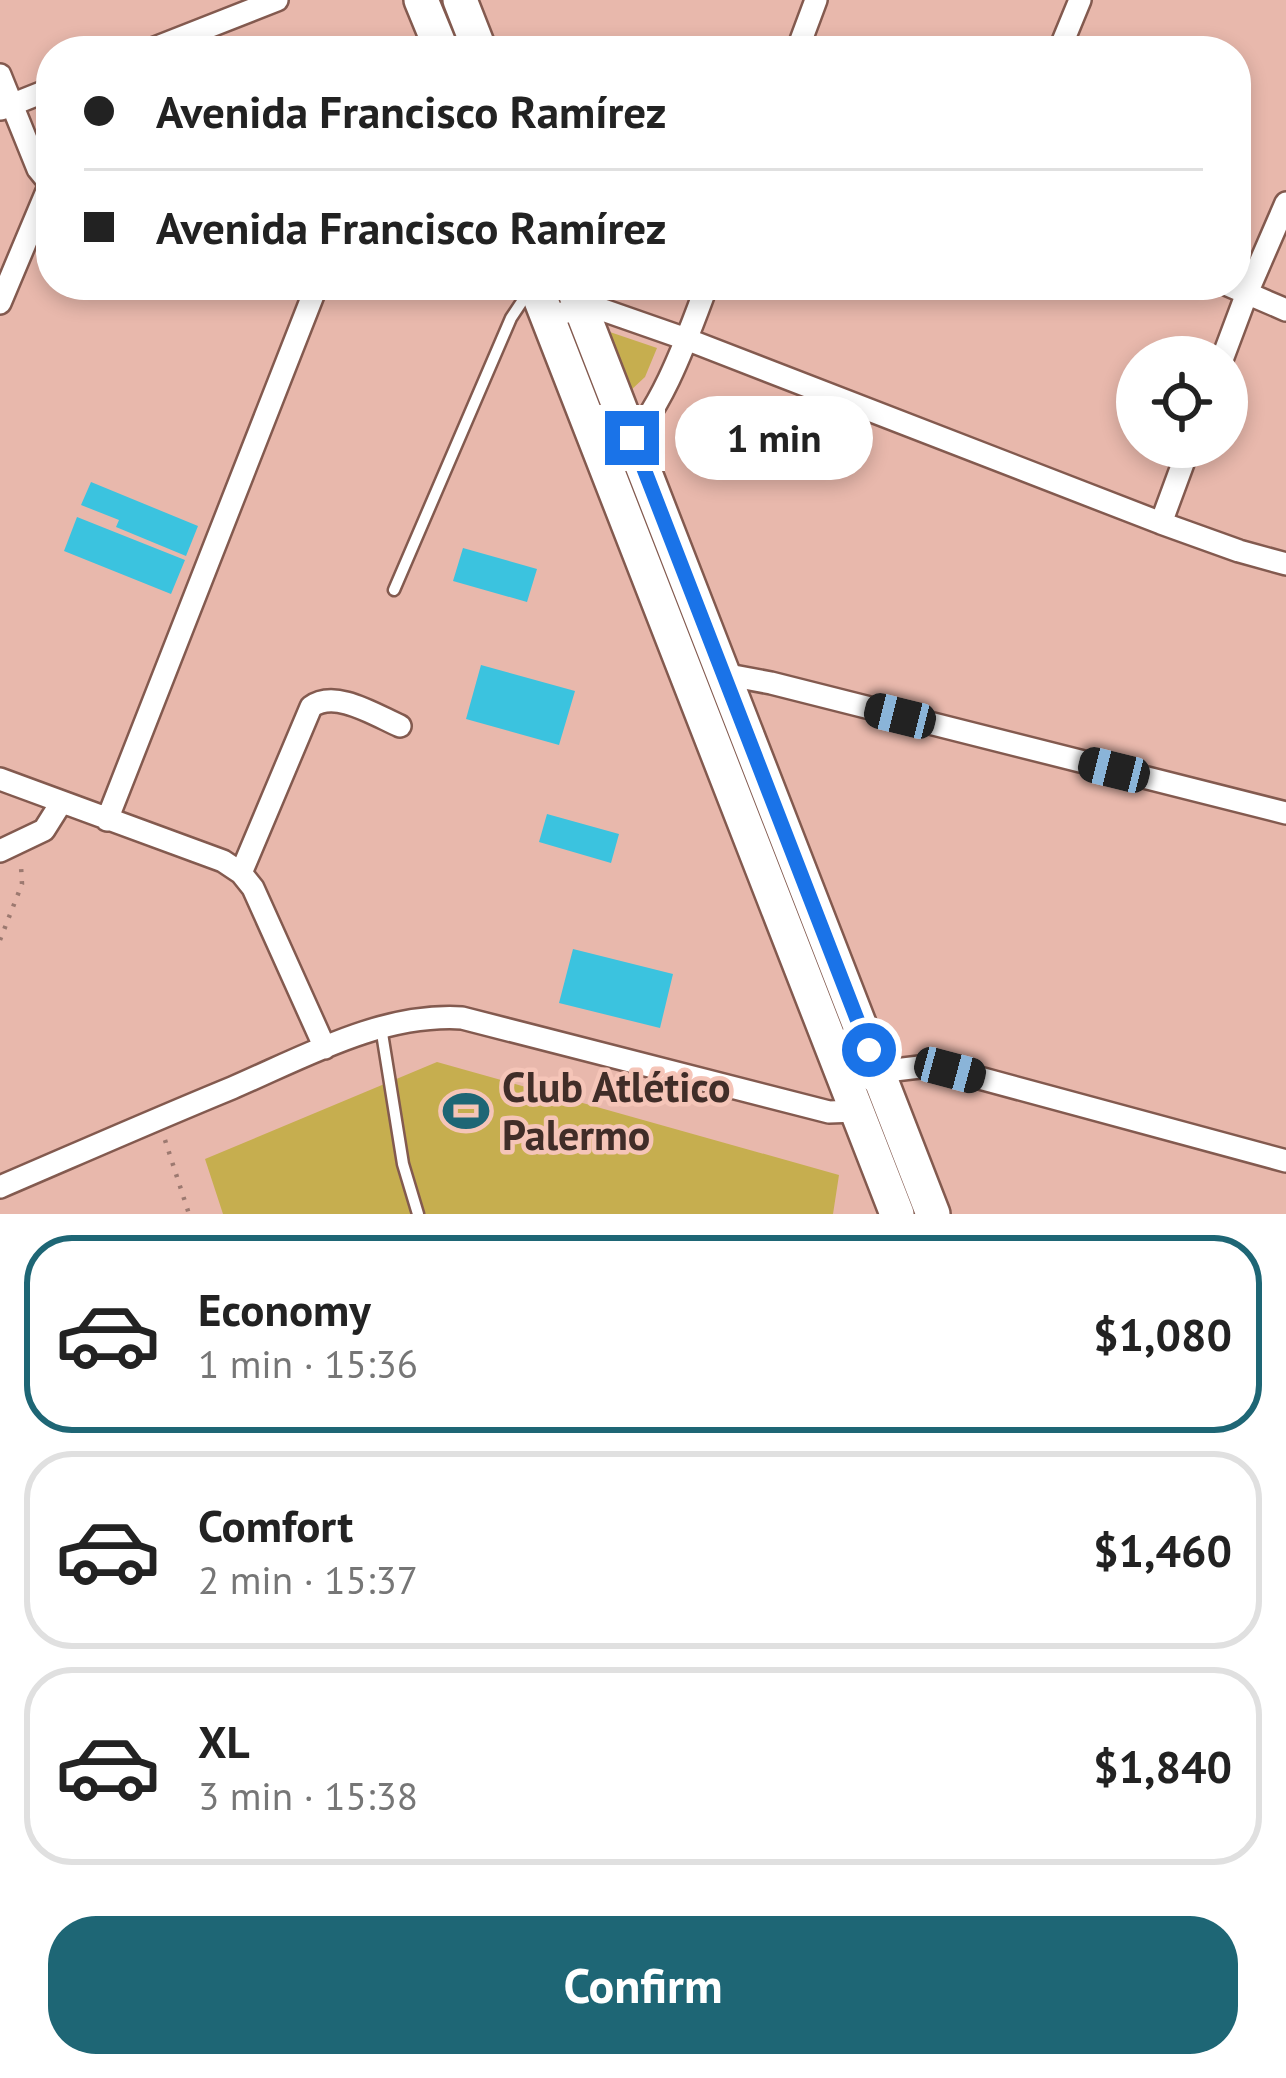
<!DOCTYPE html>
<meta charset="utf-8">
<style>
:root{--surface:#fff;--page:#f2f2f2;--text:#222;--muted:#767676;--line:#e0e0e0;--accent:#1e6675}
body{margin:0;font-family:"PT Sans",sans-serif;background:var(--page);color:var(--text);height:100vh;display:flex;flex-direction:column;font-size:45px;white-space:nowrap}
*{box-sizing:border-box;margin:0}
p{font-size:39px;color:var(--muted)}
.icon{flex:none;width:66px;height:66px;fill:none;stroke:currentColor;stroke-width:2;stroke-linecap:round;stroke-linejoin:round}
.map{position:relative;height:1214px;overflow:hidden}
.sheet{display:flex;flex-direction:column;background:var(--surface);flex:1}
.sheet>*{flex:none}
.top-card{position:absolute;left:36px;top:36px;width:1215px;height:264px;border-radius:48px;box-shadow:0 6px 18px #0003;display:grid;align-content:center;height:264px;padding:0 48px;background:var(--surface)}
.controls{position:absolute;left:1116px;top:336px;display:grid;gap:24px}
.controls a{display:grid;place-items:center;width:132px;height:132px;border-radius:50%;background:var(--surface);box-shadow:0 6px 18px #0003;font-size:60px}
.end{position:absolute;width:54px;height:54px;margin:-27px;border:15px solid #1a73e8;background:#fff;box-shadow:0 0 0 6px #fff}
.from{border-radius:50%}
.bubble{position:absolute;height:84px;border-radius:42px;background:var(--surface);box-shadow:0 6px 18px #0003;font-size:39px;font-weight:800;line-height:84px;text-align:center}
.car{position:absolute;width:36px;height:72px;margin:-36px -18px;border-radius:15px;box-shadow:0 0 9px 3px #0007;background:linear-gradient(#222 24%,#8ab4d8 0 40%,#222 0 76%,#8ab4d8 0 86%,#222 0)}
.top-card b{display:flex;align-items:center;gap:42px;height:114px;font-size:45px}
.top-card b+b{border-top:3px solid var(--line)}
.top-card i{width:30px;height:30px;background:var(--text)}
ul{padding:21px 0 0;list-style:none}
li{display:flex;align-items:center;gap:36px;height:198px;margin:0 24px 18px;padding:0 24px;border:6px solid var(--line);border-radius:48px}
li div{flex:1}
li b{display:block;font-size:45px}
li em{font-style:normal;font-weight:800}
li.active{border-color:var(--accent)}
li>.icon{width:108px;height:108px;stroke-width:1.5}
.cta{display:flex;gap:24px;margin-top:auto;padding:24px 48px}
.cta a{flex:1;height:138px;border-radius:48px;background:var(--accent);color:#fff;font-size:48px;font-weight:800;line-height:138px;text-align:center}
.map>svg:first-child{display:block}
.green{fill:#c6ae4f}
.building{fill:#3bc3df}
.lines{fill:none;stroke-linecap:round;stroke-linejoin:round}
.service-casing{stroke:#835a4f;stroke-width:15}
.minor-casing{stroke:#835a4f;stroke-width:26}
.primary-casing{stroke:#835a4f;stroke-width:38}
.path{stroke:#9c7970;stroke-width:4.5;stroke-dasharray:3 9;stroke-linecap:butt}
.service{stroke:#fff;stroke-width:10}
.minor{stroke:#fff;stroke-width:21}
.primary{stroke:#fff;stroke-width:33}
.route{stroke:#1a73e8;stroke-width:15}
.labels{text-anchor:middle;stroke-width:9;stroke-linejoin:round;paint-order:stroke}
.poi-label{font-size:42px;font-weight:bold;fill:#402d28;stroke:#f5c5b8;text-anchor:start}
</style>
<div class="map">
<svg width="1286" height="1214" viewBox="0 0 1286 1214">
<rect width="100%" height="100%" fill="#e8b8ac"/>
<path class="green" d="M604 330 657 348 645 377 630 391Z
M437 1062 839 1175 833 1214H223L205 1159Z"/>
<path class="building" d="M91 482 198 526 186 556 116 527 119 520 81 505Z
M77 517 185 560 171 594 64 551Z
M463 548 537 569 527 602 453 581Z
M481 665 575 691 559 745 466 719Z
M547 814 619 834 611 863 539 842Z
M573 949 673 974 660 1028 559 1003Z"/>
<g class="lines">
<g class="service-casing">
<path id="service" d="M394 590 511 318 531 288
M381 1027 403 1164 418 1214"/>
</g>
<g class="minor-casing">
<path id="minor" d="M147 51 277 0
M797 51 816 0
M1059 51 1080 0
M0 75 38 169 51 185
M1 109 51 89
M1228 285 1286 310
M0 303 50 184
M548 317 581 308 603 310 686 339 1161 523 1239 551 1286 564
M1223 357 1247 293 1286 203
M624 441C658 424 693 322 707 285
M1161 523 1189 447
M723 674 771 683 1286 813
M0 779 223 861 241 873 253 888 325 1048
M107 820 317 285
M0 851 44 830 61 803
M241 873 311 707C335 689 375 715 400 726
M873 1081 878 1072 928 1066 950 1070 1286 1161
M0 1187C77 1154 154 1120 232 1088 304 1057 381 1013 462 1018L829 1112 856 1111 862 1115"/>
</g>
<g class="primary-casing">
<path id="primary" d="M421 0 442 51
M460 0 480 51
M535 285 897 1214
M572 285 933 1214"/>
</g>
<path class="path" d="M0 940 22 884 21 866
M165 1140 189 1214"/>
<use href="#service" class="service"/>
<use href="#minor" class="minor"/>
<use href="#primary" class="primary"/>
</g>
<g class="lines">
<path class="route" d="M632 438 869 1050"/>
</g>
<defs>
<g id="stadium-bare" transform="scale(3.6)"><path d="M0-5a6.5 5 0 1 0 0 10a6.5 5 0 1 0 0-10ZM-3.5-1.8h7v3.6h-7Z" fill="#1e6675" stroke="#f5c5b8" stroke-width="2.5" paint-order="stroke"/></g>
</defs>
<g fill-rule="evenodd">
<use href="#stadium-bare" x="466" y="1111"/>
</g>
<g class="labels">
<g class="poi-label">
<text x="502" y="1102">Club Atlético<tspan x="502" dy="48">Palermo</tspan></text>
</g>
</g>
</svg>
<div class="controls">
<a><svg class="icon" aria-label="locate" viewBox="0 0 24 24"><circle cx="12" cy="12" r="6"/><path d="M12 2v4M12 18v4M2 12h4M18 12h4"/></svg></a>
</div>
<i class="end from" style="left:869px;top:1050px"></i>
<i class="end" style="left:632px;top:438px"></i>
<div class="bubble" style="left:675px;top:396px;width:198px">1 min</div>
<i class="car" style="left:900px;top:716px;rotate:284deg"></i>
<i class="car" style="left:1114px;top:770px;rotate:284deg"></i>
<i class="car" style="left:950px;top:1070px;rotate:105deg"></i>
<div class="top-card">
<b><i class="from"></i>Avenida Francisco Ramírez</b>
<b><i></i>Avenida Francisco Ramírez</b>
</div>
</div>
<section class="sheet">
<ul>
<li class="active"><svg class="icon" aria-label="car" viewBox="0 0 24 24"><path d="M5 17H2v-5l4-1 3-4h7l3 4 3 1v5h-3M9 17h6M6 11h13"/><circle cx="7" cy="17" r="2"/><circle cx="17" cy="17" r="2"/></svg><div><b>Economy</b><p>1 min · 15:36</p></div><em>$1,080</em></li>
<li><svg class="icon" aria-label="car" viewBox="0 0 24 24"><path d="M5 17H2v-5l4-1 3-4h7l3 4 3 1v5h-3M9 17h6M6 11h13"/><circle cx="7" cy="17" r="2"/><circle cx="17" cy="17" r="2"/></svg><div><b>Comfort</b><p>2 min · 15:37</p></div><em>$1,460</em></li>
<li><svg class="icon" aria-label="car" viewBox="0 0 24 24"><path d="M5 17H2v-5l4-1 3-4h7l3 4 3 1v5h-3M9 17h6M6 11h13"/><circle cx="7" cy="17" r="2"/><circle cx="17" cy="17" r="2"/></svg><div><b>XL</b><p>3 min · 15:38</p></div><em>$1,840</em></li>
</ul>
<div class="cta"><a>Confirm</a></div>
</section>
